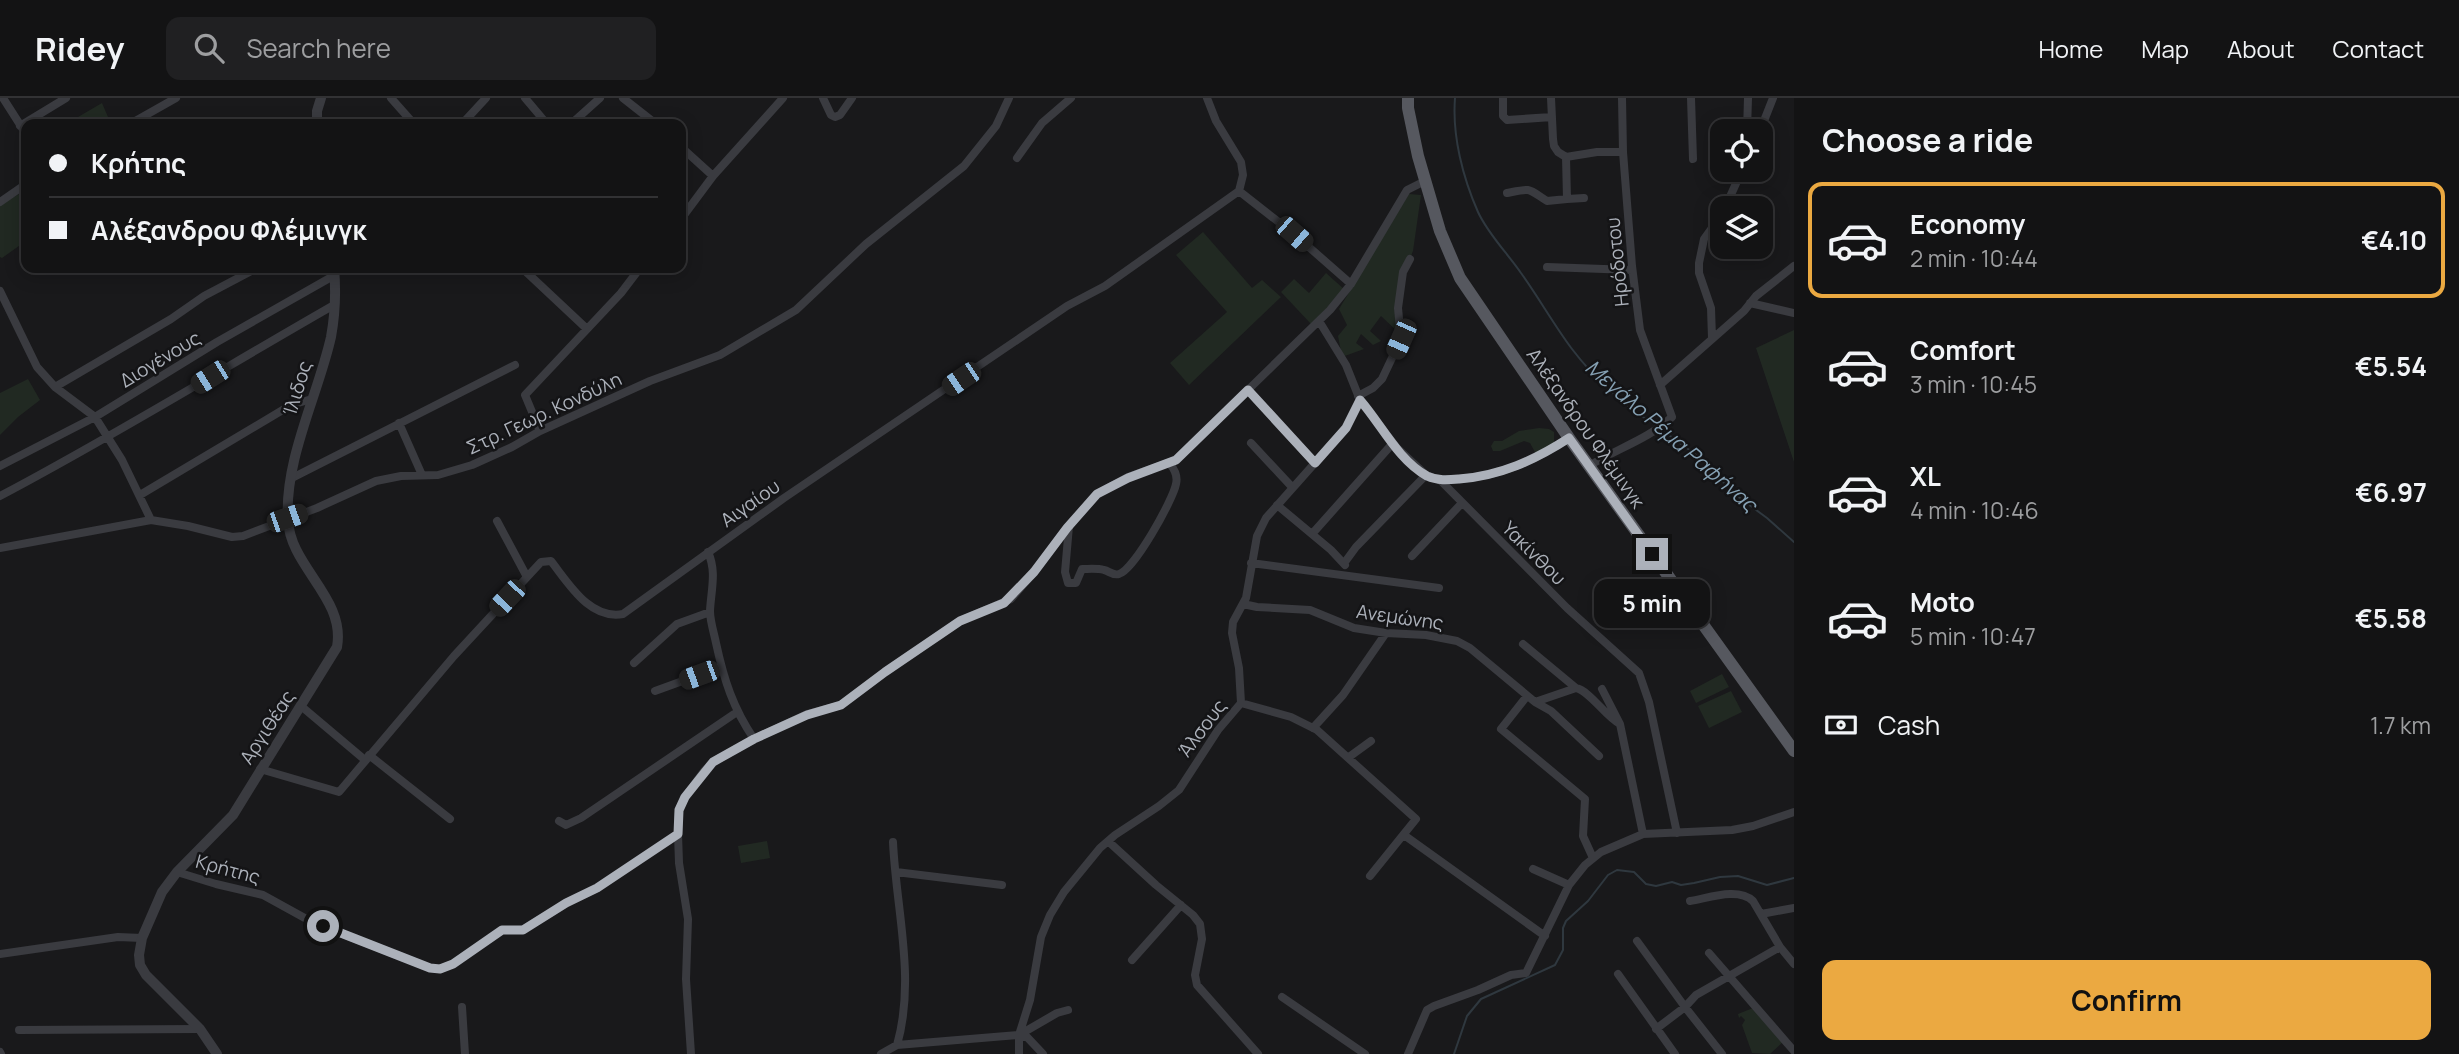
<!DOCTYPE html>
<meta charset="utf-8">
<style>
:root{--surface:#131314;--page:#202022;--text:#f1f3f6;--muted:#9d9ea0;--line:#323234;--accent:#eba941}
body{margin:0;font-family:Manrope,sans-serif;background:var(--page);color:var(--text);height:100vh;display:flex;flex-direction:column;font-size:26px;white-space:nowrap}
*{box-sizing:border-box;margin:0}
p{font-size:23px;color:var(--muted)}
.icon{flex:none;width:38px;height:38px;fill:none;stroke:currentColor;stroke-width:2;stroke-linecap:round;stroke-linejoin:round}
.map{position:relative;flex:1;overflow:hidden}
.drawer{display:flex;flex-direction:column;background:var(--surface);width:665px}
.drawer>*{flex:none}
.banner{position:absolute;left:21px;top:21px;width:665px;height:154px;border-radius:14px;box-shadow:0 4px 18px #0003,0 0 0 2px var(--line);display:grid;align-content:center;height:154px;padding:0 28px;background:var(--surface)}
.fabs{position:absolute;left:1710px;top:21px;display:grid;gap:14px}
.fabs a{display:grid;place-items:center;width:63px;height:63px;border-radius:14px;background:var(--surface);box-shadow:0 4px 18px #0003,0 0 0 2px var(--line);font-size:35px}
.end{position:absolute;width:32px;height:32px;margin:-16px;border:9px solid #acb1ba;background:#111;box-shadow:0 0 0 4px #111}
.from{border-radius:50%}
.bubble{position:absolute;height:49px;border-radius:14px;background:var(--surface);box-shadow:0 4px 18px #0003,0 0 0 2px var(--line);font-size:23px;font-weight:700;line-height:49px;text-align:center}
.car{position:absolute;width:21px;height:42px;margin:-21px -10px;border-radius:9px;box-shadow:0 0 5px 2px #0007;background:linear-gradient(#222 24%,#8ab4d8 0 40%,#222 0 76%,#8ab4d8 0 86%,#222 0)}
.banner b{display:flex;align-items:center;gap:24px;height:66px;font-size:26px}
.banner b+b{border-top:2px solid var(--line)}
.banner i{width:18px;height:18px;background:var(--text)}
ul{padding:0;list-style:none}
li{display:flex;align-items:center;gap:21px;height:116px;margin:0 14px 10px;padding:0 14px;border:4px solid transparent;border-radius:14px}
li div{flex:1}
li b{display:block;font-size:26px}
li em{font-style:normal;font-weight:700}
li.current{border-color:var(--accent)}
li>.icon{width:63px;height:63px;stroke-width:1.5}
h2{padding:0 28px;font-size:32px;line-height:84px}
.pay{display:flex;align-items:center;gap:18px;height:77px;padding:0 28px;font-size:26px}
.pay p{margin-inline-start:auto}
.primary-button{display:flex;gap:14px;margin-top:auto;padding:14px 28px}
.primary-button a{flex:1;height:80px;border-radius:14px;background:var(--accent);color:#111;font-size:28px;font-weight:700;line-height:80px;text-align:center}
header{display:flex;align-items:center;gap:42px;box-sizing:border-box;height:98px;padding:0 35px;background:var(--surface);border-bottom:2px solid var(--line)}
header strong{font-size:33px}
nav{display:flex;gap:38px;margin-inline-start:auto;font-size:24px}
.search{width:490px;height:63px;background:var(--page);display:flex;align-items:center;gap:18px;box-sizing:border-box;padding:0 24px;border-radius:14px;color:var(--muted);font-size:26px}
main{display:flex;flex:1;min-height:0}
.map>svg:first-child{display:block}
.green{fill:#212922}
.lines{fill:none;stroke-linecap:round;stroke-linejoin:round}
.stream{stroke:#2f383f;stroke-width:2}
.minor{stroke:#3a3b40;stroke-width:8}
.tertiary{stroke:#3a3b40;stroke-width:10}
.primary{stroke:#56585f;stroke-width:12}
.route{stroke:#acb1ba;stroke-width:9}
.labels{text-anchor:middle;stroke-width:5;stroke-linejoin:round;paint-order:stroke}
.street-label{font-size:19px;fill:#acb1ba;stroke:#141416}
.water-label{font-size:21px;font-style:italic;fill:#85a0b3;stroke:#141416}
</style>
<header>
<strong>Ridey</strong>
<div class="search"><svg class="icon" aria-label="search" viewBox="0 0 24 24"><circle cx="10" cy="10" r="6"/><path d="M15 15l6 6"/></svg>Search here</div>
<nav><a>Home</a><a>Map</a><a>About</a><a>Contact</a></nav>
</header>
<main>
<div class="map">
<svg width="1794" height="956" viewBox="0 0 1794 956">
<rect width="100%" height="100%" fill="#19191b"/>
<path class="green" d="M102 5 111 26H66Z
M26 92V143L2 160 0 159V107Z
M1409 96 1421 97 1413 153 1396 196 1400 236 1381 218 1370 233 1381 243 1373 247 1361 236 1356 245 1364 251 1342 259 1338 238 1347 227 1339 211Z
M1203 134 1252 190 1262 182 1281 199 1189 287 1170 265 1227 214 1176 157Z
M1326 175 1345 192 1311 226 1281 194 1294 181 1309 195Z
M1794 232V364L1756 250Z
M28 281 40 302 18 319 0 337V295Z
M1539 330 1549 331 1554 334V347L1536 356 1530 345 1524 343 1500 353H1493L1491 348 1494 343H1502L1519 333Z
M1722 576 1729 589 1696 605 1690 593Z
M1731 593 1742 614 1709 630 1698 608Z
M767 743 770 760 741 765 738 748Z
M1753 910 1783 944 1770 956 1752 955 1742 927 1745 922 1741 918 1739 920 1738 916Z"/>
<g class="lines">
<path class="stream" d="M1455 0C1452 38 1463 80 1478 114 1488 136 1508 156 1521 175 1539 200 1554 227 1572 251 1594 280 1624 307 1655 327
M1662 332 1703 362 1733 395 1767 420 1794 444
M1454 956 1467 918 1481 901 1555 867 1563 852V830L1566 823 1588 803 1608 777 1617 772 1634 774 1646 786 1656 788 1672 784 1681 787 1694 785 1720 779 1738 778 1767 787 1794 780"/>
<path class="minor" d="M3 0 26 36
M391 0 414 26
M525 0 547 26
M623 0 656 26
M823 0 831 17 835 19 840 17 852 0
M1207 0 1216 23 1241 64 1243 77 1239 93
M1503 0V18L1507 22 1552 19
M1551 0 1553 41 1554 48 1558 54 1566 59 1597 54H1623
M1691 0 1693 61
M130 26 176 0
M462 26 486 0
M571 26 600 0
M20 28 66 0
M1747 33 1748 0
M1760 33 1773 0
M681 49 713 78
M1017 60 1042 25 1071 0
M1239 93 1294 136 1351 186
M1507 95C1532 90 1527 90 1547 103L1567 101 1566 59
M1567 101 1584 100
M0 104 26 86
M1725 110 1742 72
M681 121 713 78 783 0
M1547 169 1632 172
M522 170 587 231
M0 193 37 269 55 289 95 319 122 362 151 422
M1750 205 1794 215
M1319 223 1346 267 1360 302 1397 350 1426 377 1440 382 1567 510 1639 575 1649 604 1677 735
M1712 240 1711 210 1699 175V165L1704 141 1722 116
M1660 287 1744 213 1756 198 1794 168
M55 289 171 221 204 198 257 170
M1248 292 1315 365
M1358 298 1373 290 1382 281 1401 241 1398 210 1403 174 1410 161
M399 325 422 377
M540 333 525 297 621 195 640 170
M1251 345 1292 389
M0 368 95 319 217 244 335 177
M1589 368C1616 351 1649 341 1672 319L1640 232 1632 168 1623 54 1622 0
M292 380 515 267
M1440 382C1489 382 1528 367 1569 340
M140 397 291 307 312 301
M0 398C114 338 222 271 334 207
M1277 407 1331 452 1345 467
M497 423 527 479
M1069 428 1065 474 1068 485H1076L1082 471C1089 471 1097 470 1104 472 1109 473 1113 478 1119 476 1134 472 1173 402 1176 386 1178 378 1175 372 1170 366
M1312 436 1393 345
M0 450 151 422 188 428 232 439 243 438 317 410 376 383 401 378 438 377 472 367 512 349 540 333 650 283 720 257 796 212 866 146 964 68 996 28 1009 0
M708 454C717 474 711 492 710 513 710 523 714 535 716 545 724 582 733 610 754 641
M1412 458 1462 405
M1345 464 1356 449 1426 377
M1251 465 1439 490
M1243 506 1257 509 1310 512 1354 530 1386 535 1426 537 1457 543 1470 550 1535 604 1551 613 1599 658
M1523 546 1576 590C1590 593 1605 618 1620 626L1643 736
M634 565 677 526 710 514
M1602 591 1620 626
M655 593 721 569
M1527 598 1501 631 1585 701 1583 738 1593 760
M1535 604 1576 590
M1241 605 1291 619 1317 632 1416 721 1370 778
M301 608 365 662
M1313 630 1343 597 1386 535
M369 657 450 721
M1349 659 1371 643
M260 671 339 694 454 558 541 464 551 463C569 486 590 522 623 516L784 400 1067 208 1105 188 1239 93
M559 723 566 727 581 720 737 614
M1404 737 1545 838
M1109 744 1156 787 1193 817 1200 826 1202 841 1195 877 1197 887 1258 956
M1533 771 1569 787
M177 774 216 786 263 797 312 824 430 870 440 871 453 866 502 832H522L567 805 597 790 678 736
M896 774 1002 787
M1690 803C1709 800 1738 789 1753 803L1780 849 1794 866
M1761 816 1794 810
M1637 843 1685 909 1722 956
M1709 855 1794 953
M0 856 118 839 142 840
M1132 862 1181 807
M1618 876 1675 956
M1282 899 1365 956
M462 909 465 956
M1656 931 1685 909 1696 897 1780 849
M19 932 200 931
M1019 937 1057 915 1068 912
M897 947 1019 937 1027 939 1043 956
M0 954 1 956
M691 956 686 881 688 821 679 765 678 736 679 712 685 699 704 673 713 664 754 641 807 616 841 607 885 574 960 523 1011 501 1034 474 1067 430 1097 396 1128 379 1176 362 1330 212 1351 186 1407 92 1425 83
M881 956 897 947C916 881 896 811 893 744
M1019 956V937L1030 902 1041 839 1050 817 1064 794 1100 750 1115 737 1159 708 1179 692 1218 632 1241 605 1239 570 1232 535 1233 524 1246 500 1257 438 1266 420 1346 330 1360 302
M1408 956 1427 912 1434 908 1478 892 1511 877 1526 875 1569 787 1585 767 1601 754 1643 736 1732 732 1753 728 1794 714"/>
<path class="tertiary" d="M317 26V13L321 0
M217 956 200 931 146 877 140 867 139 857 142 840 162 794 177 774 233 717 337 549C346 500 290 469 288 422 284 362 318 297 331 239 335 217 336 192 334 170"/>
<path class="primary" d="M1408 0V10L1418 58 1440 133 1460 180 1569 340 1794 653"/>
</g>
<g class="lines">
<path class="route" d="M323 828 430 870 440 871 453 866 502 832H523L566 805 597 790 678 736 679 712 685 699 713 664 754 641 807 617 841 607 885 574 960 523 1004 505 1034 474 1067 430 1097 396 1128 380 1176 362 1248 292 1315 365 1346 330 1360 302C1381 326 1398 362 1427 378 1438 383 1448 382 1459 381 1500 378 1535 362 1569 340L1652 456"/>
</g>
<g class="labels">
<g class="street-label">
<text transform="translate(1617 164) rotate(-96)" y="7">Ηρόδοτου</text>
<text transform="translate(160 261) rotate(-31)" y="7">Διογένους</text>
<text transform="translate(297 290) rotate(-73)" y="7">Ίλιδος</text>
<text transform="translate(544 315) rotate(-25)" y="7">Στρ. Γεωρ. Κονδύλη</text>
<text transform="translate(1586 330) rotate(55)" y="7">Αλέξανδρου Φλέμινγκ</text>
<text transform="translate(750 405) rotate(-35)" y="7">Αιγαίου</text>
<text transform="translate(1534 455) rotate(45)" y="7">Υακίνθου</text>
<text transform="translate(1400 519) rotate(8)" y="7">Ανεμώνης</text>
<text transform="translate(267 629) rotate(-57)" y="7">Αργιθέας</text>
<text transform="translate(1202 630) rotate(-53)" y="7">Άλσους</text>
<text transform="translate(228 771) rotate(15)" y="7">Κρήτης</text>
</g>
<g class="water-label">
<text transform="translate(1671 338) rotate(41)" y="7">Μεγάλο Ρέμα Ραφήνας</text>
</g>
</g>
</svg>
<div class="fabs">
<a><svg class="icon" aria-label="locate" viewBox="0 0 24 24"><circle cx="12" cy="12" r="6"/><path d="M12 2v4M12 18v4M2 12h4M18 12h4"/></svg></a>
<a><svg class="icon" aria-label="layers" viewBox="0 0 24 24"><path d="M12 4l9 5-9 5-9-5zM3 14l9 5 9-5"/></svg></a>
</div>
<i class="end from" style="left:323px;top:828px"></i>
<i class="end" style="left:1652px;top:456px"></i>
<div class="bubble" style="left:1594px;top:481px;width:116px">5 min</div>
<i class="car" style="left:1294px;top:136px;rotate:131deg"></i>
<i class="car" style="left:1401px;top:241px;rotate:204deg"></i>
<i class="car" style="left:210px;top:279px;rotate:238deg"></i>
<i class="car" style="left:961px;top:281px;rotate:236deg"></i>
<i class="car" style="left:287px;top:420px;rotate:71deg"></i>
<i class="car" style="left:507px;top:500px;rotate:223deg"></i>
<i class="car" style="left:699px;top:577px;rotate:250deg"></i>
<div class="banner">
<b><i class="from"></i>Κρήτης</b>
<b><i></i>Αλέξανδρου Φλέμινγκ</b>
</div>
</div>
<section class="drawer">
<h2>Choose a ride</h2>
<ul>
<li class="current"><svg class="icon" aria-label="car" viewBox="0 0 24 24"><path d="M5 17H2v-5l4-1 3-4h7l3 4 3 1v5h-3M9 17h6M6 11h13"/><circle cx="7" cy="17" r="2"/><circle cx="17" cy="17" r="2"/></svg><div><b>Economy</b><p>2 min · 10:44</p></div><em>€4.10</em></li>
<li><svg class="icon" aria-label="car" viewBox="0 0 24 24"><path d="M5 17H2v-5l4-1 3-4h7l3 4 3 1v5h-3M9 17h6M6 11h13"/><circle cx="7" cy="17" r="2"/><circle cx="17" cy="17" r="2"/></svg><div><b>Comfort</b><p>3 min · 10:45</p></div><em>€5.54</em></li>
<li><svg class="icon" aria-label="car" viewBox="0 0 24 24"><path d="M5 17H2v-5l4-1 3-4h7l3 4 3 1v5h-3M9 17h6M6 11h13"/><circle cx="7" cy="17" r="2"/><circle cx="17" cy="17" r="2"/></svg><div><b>XL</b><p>4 min · 10:46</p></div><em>€6.97</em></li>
<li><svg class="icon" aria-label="car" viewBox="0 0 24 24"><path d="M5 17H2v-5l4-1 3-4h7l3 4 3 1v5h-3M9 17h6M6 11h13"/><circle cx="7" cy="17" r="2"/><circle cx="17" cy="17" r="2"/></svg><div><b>Moto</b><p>5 min · 10:47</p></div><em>€5.58</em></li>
</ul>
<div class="pay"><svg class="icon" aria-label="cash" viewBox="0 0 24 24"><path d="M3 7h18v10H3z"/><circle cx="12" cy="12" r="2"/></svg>Cash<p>1.7 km</p></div>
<div class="primary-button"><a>Confirm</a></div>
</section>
</main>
